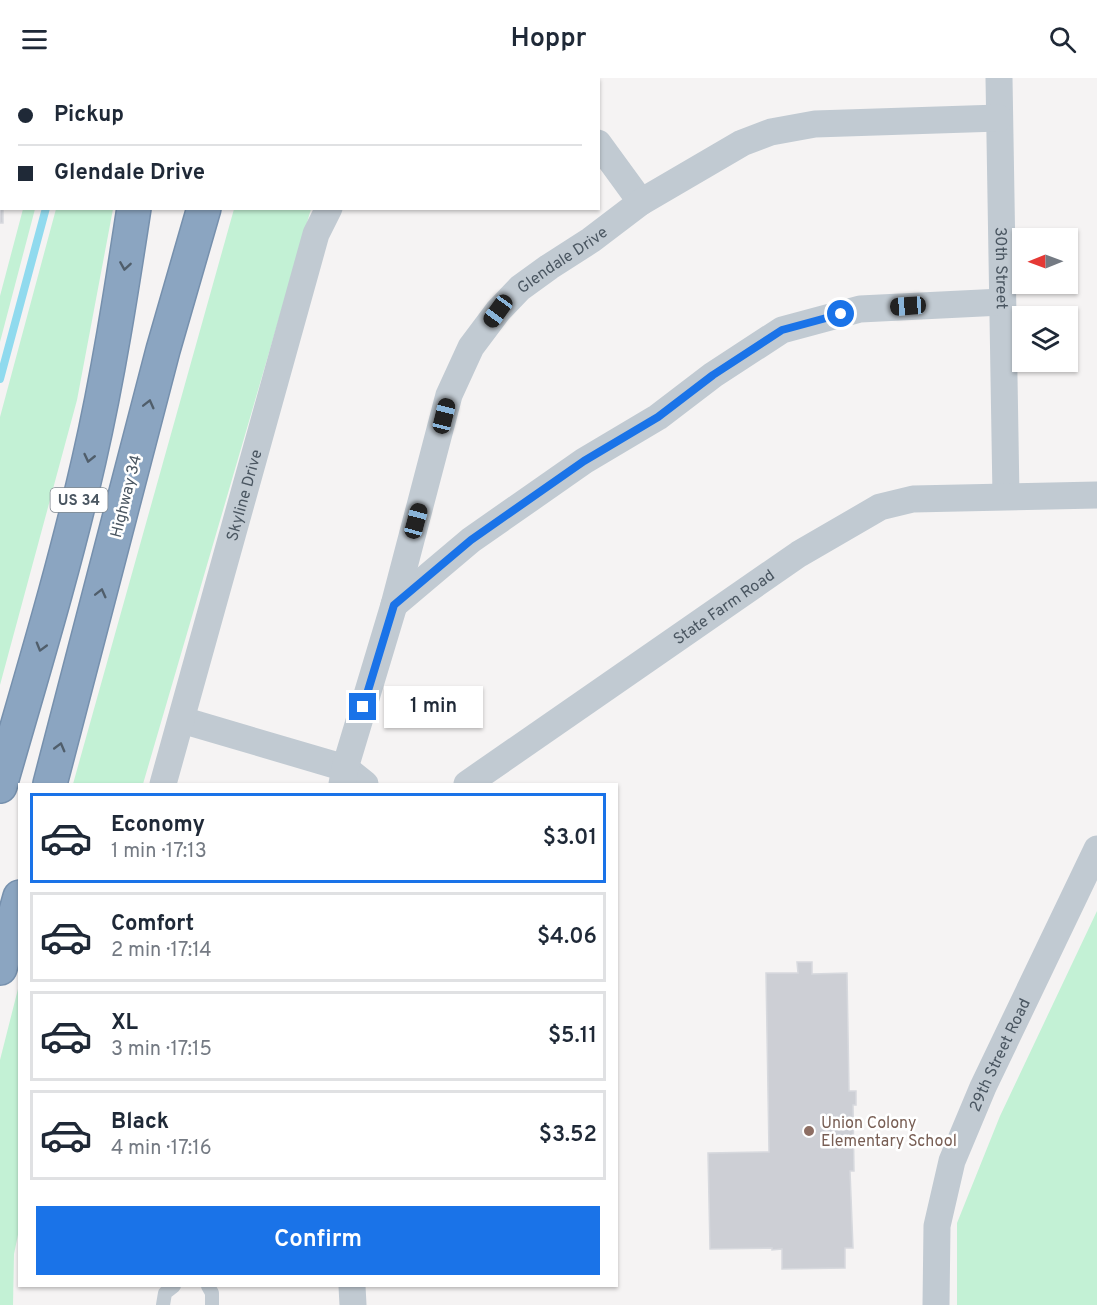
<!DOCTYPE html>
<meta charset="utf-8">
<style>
:root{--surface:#fff;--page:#f6f6f7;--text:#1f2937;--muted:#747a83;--line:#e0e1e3;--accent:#1a73e8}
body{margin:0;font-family:Overpass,sans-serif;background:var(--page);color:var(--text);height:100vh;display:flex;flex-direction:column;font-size:22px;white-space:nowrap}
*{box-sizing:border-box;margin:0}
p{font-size:20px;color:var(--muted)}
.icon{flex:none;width:33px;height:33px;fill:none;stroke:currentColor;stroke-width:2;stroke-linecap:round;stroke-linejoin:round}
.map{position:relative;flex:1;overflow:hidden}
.sheet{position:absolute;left:18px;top:705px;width:600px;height:504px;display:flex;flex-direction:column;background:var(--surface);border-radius:0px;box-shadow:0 2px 4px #0004}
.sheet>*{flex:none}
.guide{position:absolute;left:0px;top:0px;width:600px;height:132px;box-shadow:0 2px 4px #0004;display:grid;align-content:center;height:132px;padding:0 18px;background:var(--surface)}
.needle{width:39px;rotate:269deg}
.buttons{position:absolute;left:1012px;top:150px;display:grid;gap:12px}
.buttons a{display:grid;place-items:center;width:66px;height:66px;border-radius:0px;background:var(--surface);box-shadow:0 2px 4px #0004;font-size:30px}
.end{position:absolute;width:27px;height:27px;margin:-14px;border:8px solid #1a73e8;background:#fff;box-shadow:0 0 0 3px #fff}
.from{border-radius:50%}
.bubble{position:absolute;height:42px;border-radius:0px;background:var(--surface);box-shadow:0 2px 4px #0004;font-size:20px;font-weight:600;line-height:42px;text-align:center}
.car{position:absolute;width:18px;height:36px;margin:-18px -9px;border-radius:8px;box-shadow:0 0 4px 2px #0007;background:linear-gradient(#222 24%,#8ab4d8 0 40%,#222 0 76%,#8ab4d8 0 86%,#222 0)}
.guide b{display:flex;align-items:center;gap:21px;height:57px;font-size:22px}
.guide b+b{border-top:2px solid var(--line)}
.guide i{width:15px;height:15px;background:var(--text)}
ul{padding:10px 0 0;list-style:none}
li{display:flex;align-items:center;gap:18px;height:90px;margin:0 12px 9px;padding:0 6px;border:3px solid var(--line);border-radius:0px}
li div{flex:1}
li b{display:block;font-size:22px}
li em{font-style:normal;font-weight:600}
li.on{border-color:var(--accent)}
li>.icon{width:54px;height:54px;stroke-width:1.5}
.primary-button{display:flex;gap:12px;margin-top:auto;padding:12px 18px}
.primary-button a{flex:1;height:69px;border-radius:0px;background:var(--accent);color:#fff;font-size:24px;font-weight:600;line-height:69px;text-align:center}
header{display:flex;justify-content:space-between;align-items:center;height:78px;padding:0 18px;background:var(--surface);font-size:27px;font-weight:600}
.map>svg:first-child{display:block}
.green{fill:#c3f1d5}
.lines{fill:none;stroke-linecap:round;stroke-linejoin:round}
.stream{stroke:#90daee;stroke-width:8}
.building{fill:#cdcfd5;stroke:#d7d9de;stroke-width:1.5}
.highway-casing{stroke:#7690ad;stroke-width:36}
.lane{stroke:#c1cad2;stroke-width:14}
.street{stroke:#c1cad2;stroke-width:27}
.highway{stroke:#8ba5c1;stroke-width:33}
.oneway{stroke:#505e6b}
.route{stroke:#1a73e8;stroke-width:8}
.education-dot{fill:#8d6e63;stroke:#fff;stroke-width:2}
.labels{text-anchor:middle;stroke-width:5;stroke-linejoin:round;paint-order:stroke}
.shield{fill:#fff;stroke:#808990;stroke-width:1.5}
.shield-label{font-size:15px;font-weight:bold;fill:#4a5661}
.street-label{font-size:16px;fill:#4a5661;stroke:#fff}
.education-label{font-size:16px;fill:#785e54;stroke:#fff;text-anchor:start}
</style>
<header><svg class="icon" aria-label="menu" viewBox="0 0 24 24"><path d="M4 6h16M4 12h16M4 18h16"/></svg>Hoppr<svg class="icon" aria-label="search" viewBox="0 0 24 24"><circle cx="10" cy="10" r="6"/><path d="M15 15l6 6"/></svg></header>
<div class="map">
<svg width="1097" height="1227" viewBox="0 0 1097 1227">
<rect width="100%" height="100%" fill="#f5f3f3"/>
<path class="green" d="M23 131H35L0 264V218Z
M56 131H113L77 322 0 607V339Z
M234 131H311L143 706H73Z
M1097 833V1227H957V1145L1000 1038Z
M19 907V1152L14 1176 13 1227H0V982Z"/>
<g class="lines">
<path class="stream" d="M81 2V0
M0 301 46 130"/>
</g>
<path class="building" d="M0 0H5L2 2 3 145H0Z
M797 884H812V896L847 895 849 1013H856V1027H853L854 1093H850L853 1170H845V1190L782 1191V1171L772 1172V1170L710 1171 708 1075 769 1074 766 895H798Z"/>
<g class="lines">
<g class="highway-casing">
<path id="highway" d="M147 2V0
M195 2V0
M242 2V0
M50 706 163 272 204 130
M0 708C31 600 64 492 89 382 108 299 121 215 134 130
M0 890 20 819"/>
</g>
<path class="lane" d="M208 1208 212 1215V1227
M163 1227 165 1215 174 1208"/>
<g class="street">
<path d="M555 0V2"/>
<path id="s1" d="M999 0 1006 418"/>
<path d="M499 2 501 0"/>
<path d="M598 65 641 124"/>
<path d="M394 527 471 462 584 383 658 339 713 297 782 252 860 231 1002 224"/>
<path d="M182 642 345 690 365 706"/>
<path id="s2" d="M163 706 316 156 329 130"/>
<path id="s3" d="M342 706 345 690 394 527 449 317 471 269 498 233 520 210 549 189 591 162 641 124 742 65 771 54 815 46 999 40"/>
<path id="s4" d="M467 706 799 476 880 429 913 421 1097 417"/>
<path d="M352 1208 353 1227"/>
<path id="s5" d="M936 1227 937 1148 952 1083 983 1009 1097 771"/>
</g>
<use href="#highway" class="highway"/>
</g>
<defs><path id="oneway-chevron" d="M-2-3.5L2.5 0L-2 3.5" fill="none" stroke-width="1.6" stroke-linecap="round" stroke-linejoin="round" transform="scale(1.5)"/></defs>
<g class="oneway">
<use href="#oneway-chevron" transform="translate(125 188) rotate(99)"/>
<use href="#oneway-chevron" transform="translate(149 326) rotate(-76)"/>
<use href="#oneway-chevron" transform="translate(89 380) rotate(103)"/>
<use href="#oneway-chevron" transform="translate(101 515) rotate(-76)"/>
<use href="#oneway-chevron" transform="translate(41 569) rotate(106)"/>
<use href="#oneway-chevron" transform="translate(60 669) rotate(-75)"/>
</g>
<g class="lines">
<path class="route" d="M363 629 394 527 471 462 584 383 658 339 713 297 782 252 841 236"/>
</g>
<circle class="education-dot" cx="809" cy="1053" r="6"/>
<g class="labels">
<rect class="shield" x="50.5" y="410" width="57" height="24" rx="4.5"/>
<g class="shield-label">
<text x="79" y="427">US 34</text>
</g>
<g class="street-label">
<text dy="6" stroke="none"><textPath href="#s3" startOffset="584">Glendale Drive</textPath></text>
<text dy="6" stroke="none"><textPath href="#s1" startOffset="190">30th Street</textPath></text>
<text transform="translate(125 418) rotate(-76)" y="6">Highway 34</text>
<text dy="6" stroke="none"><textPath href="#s2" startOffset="300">Skyline Drive</textPath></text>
<text dy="6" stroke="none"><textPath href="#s4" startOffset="312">State Farm Road</textPath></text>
<text dy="6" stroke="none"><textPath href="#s5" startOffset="262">29th Street Road</textPath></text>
</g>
<g class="education-label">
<text x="821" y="1050">Union Colony<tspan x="821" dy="18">Elementary School</tspan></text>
</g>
</g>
</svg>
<div class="buttons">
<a><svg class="needle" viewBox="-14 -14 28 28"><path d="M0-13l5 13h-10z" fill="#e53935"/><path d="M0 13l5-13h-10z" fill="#747a83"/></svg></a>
<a><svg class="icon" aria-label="layers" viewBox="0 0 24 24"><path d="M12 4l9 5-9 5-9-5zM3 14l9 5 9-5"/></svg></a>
</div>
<i class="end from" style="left:841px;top:236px"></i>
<i class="end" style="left:363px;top:629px"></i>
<div class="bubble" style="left:384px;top:608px;width:99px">1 min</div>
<i class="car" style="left:908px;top:228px;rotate:266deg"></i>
<i class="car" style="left:498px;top:233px;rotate:216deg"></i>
<i class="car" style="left:444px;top:338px;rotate:14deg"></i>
<i class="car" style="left:416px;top:443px;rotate:15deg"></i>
<div class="guide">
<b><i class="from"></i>Pickup</b>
<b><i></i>Glendale Drive</b>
</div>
<section class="sheet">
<ul>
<li class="on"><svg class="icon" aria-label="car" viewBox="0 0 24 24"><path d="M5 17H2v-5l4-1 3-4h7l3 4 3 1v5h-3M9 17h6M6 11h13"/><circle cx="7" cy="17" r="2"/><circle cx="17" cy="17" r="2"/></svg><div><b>Economy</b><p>1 min · 17:13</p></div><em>$3.01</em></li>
<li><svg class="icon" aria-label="car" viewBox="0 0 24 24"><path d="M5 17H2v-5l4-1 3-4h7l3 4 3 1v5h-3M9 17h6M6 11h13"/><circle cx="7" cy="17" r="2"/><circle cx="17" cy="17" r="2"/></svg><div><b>Comfort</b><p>2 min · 17:14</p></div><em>$4.06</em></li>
<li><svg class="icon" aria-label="car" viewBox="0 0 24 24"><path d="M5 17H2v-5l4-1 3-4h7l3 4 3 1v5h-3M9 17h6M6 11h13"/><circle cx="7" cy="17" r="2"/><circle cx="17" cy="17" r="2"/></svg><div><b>XL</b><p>3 min · 17:15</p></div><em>$5.11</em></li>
<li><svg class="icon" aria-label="car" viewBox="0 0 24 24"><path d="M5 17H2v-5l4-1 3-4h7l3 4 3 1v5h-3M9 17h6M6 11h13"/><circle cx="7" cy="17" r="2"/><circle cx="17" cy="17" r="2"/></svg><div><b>Black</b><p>4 min · 17:16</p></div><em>$3.52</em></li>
</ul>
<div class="primary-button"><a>Confirm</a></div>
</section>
</div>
